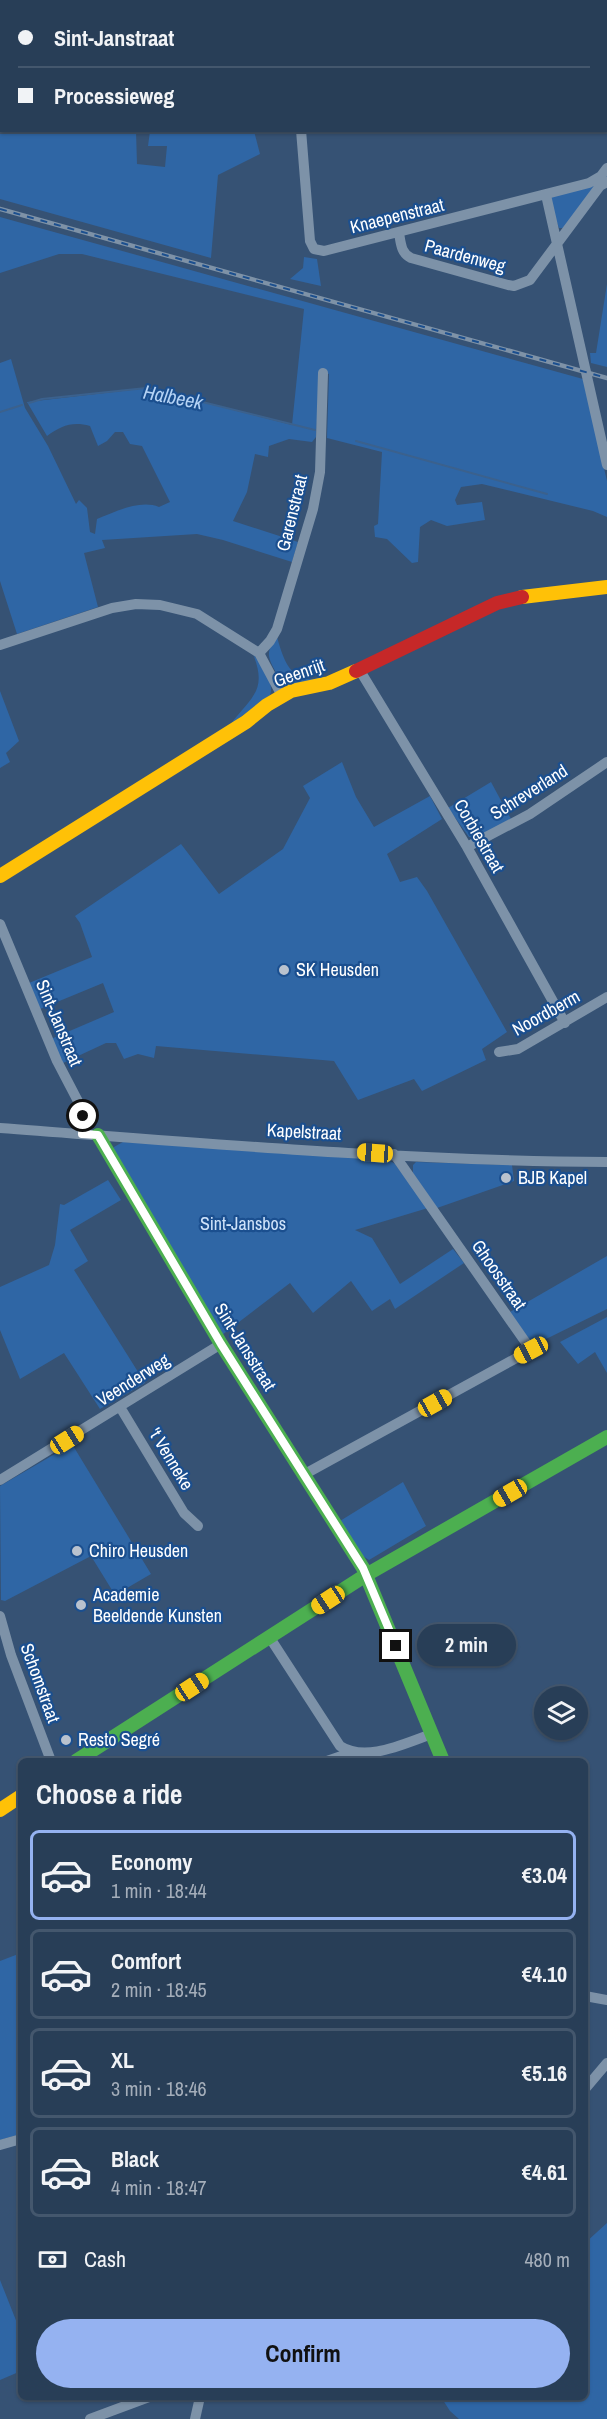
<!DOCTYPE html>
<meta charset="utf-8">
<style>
:root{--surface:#283e57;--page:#30455d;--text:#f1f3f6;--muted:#a5aeba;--line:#44576d;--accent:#95b2f1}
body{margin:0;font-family:"Archivo Narrow",sans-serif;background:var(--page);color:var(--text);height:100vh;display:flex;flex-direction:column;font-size:22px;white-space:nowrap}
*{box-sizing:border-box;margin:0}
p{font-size:20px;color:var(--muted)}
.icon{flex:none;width:33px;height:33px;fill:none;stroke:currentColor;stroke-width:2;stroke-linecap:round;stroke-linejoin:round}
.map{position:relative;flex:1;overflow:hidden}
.panel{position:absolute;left:18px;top:1758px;width:570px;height:642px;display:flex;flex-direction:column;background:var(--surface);border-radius:9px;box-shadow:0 2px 4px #0004,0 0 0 2px var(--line)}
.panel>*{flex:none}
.hud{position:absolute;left:0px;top:0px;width:608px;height:132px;box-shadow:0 2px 4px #0004,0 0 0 2px var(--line);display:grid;align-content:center;height:132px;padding:0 18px;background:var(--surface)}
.controls{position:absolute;left:534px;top:1686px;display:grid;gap:12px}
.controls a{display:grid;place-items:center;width:54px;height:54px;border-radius:50%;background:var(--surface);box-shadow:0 2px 4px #0004,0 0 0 2px var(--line);font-size:30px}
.end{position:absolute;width:27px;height:27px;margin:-14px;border:8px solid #fff;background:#111;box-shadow:0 0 0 3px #111}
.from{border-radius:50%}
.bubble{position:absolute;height:42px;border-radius:21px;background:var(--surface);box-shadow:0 2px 4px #0004,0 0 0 2px var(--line);font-size:20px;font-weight:800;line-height:42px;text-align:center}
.car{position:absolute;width:18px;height:36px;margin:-18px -9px;border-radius:8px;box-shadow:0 0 4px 2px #0007;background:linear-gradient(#f5c518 24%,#345 0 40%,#f5c518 0 76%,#345 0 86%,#f5c518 0)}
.hud b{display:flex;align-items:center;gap:21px;height:57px;font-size:22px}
.hud b+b{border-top:2px solid var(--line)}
.hud i{width:15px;height:15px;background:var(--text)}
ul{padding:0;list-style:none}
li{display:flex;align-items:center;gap:18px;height:90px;margin:0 12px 9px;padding:0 6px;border:3px solid var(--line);border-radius:9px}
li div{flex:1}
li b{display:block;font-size:22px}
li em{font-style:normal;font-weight:800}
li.current{border-color:var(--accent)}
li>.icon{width:54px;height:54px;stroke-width:1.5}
h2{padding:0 18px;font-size:27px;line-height:72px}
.pay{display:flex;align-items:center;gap:15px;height:66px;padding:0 18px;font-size:22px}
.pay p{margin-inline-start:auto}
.action{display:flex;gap:12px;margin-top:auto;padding:12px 18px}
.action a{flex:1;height:69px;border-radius:36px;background:var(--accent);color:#111;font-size:24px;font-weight:800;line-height:69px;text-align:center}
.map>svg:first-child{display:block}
.green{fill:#2f66a5}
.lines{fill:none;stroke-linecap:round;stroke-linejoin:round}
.stream{stroke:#3b618d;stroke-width:2}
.street{stroke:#7d92a8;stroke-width:10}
.fast{stroke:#4caf50;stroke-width:14}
.slow{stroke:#ffc107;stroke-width:14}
.jam{stroke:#c62828;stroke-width:14}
.rail-casing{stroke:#7e92a7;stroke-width:4.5}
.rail{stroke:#1b4f8f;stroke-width:2;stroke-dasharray:7;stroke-linecap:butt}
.route{stroke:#fff;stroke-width:8}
.poi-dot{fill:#b9c2ce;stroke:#1b4f8f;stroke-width:2}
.labels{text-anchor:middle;stroke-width:4.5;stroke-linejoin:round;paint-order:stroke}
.street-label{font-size:18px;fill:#fff;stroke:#1b4f8f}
.poi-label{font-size:18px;fill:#fff;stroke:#1b4f8f;text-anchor:start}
.park-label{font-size:18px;fill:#cfe3fa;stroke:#1b4f8f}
.water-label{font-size:20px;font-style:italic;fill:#b5d3f5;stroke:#1b4f8f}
</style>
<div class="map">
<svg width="607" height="2419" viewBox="0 0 607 2419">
<rect width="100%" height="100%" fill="#365274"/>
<path class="green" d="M0 118 2 130 4 133 136 131 137 164 165 167 167 146H148L150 131H254L260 154 218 175 211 258 0 199Z
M607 174V180L564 228H559L550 204 552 196Z
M0 217 583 379 607 481V517L593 511 482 484 461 487 455 500 457 505 482 502 485 520 447 526 431 520 420 527 418 562 412 563 387 539 375 537 374 526 378 524 382 452 327 438 329 374 320 371 316 437 312 442 289 439 269 446 268 457 255 454 247 492 233 521 298 542 292 562 223 540 197 534 102 540 105 548 84 553 98 607 17 634 0 581V363L11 359 25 408 48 446 76 504 79 500 87 508 90 532 95 534 97 519C115 512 140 499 159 507L170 502 142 446 130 444 123 432H115L107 441 98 446 90 426C72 421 61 426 47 436L27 402 148 388 292 425 304 309 82 254H59L0 273Z
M304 257 317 259 321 286 290 279 303 268Z
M607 284V367L591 363 590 353H596Z
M277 637C282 654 288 679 311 679 318 679 323 675 330 678L287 687C281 682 270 664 269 656 268 649 273 642 277 637Z
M253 654C261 665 275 681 270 695L230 725C251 697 268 691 253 654Z
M0 691 19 741 6 753 10 762 0 768Z
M342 762 356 797 374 827 430 796 442 819 387 854 400 882 417 877 427 891 507 1032 482 1049 486 1060 422 1091 414 1079 358 1100 334 1061 156 1046 154 1058 138 1054 124 1059 116 1043H106L63 1063 51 1039 114 1012 103 983 40 1009 29 983 92 957 80 923 75 916 181 844 219 894 283 849 310 798 303 786Z
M491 782 511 819 477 837H469L448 808Z
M123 1142 387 1159 395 1164 428 1208 355 1230 372 1238 400 1284 453 1249 464 1263 395 1309 390 1299 372 1311 351 1281 313 1313 290 1283 222 1335 113 1150 114 1147Z
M416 1162 512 1165 514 1181 437 1208 413 1173V1165Z
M108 1180 121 1200 70 1230 88 1261 74 1270 145 1383 100 1409 64 1353 20 1379 0 1330V1287L49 1265 55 1245 60 1204 64 1205Z
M607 1256V1309L546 1339 531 1342 510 1312Z
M607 1317V1373L595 1352 578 1364 560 1342Z
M72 1444 151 1574 115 1595 91 1556 5 1601 1 1600 0 1486Z
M403 1482 426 1526 369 1560 363 1556 340 1521Z
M21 1953V2134L0 2140V1961Z
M607 2223V2419H459L450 2411 441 2397H585V2243Z
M0 2280 21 2333V2371L0 2380Z"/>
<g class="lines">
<path class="stream" d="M29 403 42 399 146 388 315 430
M0 412 22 405
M356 441 547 494"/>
<path class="street" d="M59 0 60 2
M547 0V2
M606 34H607
M0 43H2
M301 130 310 241 314 249 324 251 589 183 601 176 607 168
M546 195 607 465
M399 233C401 244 401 253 411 258L508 285 514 286 530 280 600 186 607 182
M0 645 112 608 136 604 160 605 197 614 259 653 282 696
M259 653 270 641 277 629 313 509 320 472 323 373
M359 669 467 847 565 1023
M467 847 530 814 607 762
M0 924 57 1061 81 1107 82 1134
M499 1052 518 1049 607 997
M0 1128C202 1143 405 1161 607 1162
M120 1407 184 1513 198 1526
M305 1474 531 1350 394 1154
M0 1480 221 1344
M0 1616 11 1655 51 1761
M270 1638 340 1746C366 1763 405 1743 432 1734
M327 1761 350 1753
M585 1996 607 2000
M585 2089 607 2063
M0 2145 21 2139
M90 2419 149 2397
M195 2419 200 2397"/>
<path class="fast" d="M98 1135 221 1344 363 1568 443 1761
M76 1761 366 1575 607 1437"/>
<path class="slow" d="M522 597 607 587
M0 876 246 722 267 705 291 691 329 683 356 671
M0 1810 21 1796"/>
<path class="jam" d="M356 671 497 603 522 597"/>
<g class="rail-casing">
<path id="rail" d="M0 209 607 378"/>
</g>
<use href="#rail" class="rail"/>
</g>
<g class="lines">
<path class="route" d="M83 1116 82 1134 98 1135 221 1344 363 1568 396 1646"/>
</g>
<g class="poi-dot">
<circle cx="284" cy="970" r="6"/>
<circle cx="506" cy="1178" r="6"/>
<circle cx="77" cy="1551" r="6"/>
<circle cx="81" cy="1605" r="6"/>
<circle cx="66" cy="1740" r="6"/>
</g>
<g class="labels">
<g class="street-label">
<text transform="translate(397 216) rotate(-14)" y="6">Knaepenstraat</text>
<text transform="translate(465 256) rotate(15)" y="6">Paardenweg</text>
<text transform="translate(292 513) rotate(-76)" y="6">Garenstraat</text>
<text transform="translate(299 673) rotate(-19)" y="6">Geenrijt</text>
<text transform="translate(529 792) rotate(-32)" y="6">Schreverland</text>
<text transform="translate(479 836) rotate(60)" y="6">Corbiestraat</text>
<text transform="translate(546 1013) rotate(-29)" y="6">Noordberm</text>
<text transform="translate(59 1023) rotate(67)" y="6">Sint-Janstraat</text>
<text transform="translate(304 1132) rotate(3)" y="6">Kapelstraat</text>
<text transform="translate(499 1275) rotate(55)" y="6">Ghoosstraat</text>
<text transform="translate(245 1347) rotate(58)" y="6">Sint-Jansstraat</text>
<text transform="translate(133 1380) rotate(-32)" y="6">Veenderweg</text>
<text transform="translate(171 1459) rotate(59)" y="6">'t Venneke</text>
<text transform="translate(40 1683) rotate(70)" y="6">Schomstraat</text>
</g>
<g class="poi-label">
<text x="296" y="976">SK Heusden</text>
<text x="518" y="1184">BJB Kapel</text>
<text x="89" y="1557">Chiro Heusden</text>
<text x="93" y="1601">Academie<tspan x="93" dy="21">Beeldende Kunsten</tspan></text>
<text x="78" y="1746">Resto Segré</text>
</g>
<g class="park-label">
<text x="243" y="1230">Sint-Jansbos</text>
</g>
<g class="water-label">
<text transform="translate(173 397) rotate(11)" y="7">Halbeek</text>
</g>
</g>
</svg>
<div class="controls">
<a><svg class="icon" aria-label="layers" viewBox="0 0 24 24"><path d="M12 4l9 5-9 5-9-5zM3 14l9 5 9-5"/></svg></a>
</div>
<i class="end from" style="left:83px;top:1116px"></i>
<i class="end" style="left:396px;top:1646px"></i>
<div class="bubble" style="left:417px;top:1624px;width:99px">2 min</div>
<i class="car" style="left:375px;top:1153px;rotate:274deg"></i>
<i class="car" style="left:531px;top:1350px;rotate:242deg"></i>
<i class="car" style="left:435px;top:1403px;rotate:61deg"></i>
<i class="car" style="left:67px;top:1440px;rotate:58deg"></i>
<i class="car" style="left:510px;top:1493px;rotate:240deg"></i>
<i class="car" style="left:328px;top:1600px;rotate:237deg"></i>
<i class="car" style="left:192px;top:1687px;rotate:57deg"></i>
<div class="hud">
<b><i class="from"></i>Sint-Janstraat</b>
<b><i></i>Processieweg</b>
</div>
<section class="panel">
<h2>Choose a ride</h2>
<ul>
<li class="current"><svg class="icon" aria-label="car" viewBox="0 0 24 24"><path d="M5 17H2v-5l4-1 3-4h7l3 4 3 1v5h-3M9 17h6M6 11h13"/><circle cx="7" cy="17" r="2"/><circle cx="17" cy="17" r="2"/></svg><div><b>Economy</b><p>1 min · 18:44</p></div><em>€3.04</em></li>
<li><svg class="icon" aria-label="car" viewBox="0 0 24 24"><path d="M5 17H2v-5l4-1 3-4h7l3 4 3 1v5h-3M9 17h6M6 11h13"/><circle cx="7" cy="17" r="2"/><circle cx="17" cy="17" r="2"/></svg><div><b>Comfort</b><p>2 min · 18:45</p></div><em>€4.10</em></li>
<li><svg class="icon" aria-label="car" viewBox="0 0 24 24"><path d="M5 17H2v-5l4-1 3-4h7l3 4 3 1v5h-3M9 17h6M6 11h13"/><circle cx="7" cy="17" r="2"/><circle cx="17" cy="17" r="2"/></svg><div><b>XL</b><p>3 min · 18:46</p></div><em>€5.16</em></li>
<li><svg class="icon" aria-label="car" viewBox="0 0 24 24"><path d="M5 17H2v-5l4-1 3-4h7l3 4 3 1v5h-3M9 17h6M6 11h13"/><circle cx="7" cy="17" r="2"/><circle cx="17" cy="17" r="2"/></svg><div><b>Black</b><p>4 min · 18:47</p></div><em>€4.61</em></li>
</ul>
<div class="pay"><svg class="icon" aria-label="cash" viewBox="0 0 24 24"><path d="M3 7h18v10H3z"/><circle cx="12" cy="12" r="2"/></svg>Cash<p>480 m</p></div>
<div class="action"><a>Confirm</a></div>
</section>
</div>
